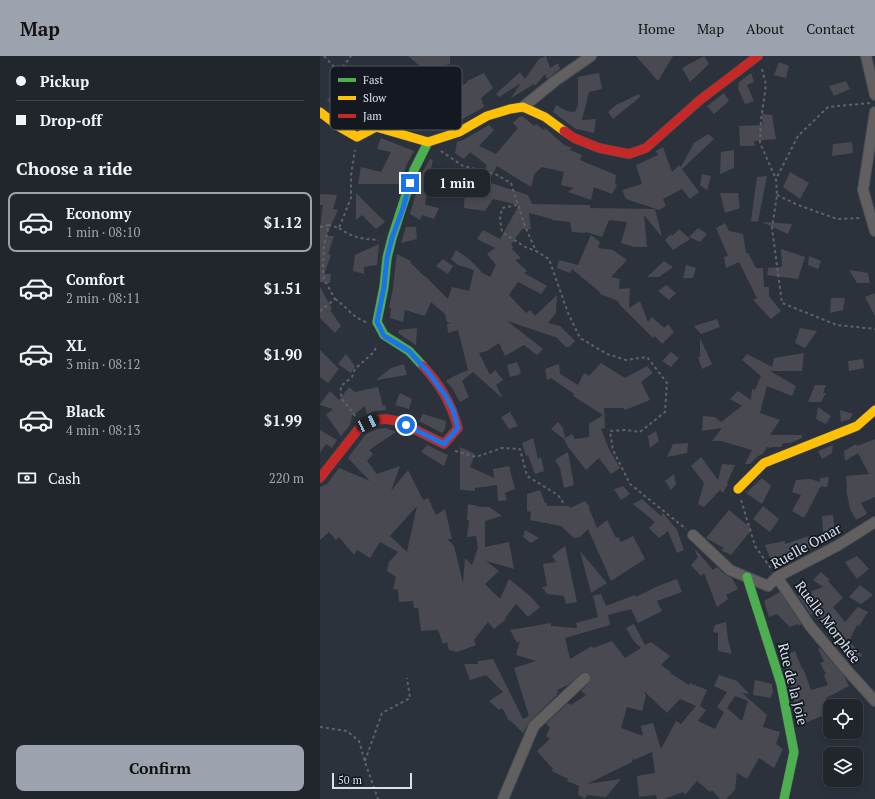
<!DOCTYPE html>
<meta charset="utf-8">
<style>
:root{--surface:#21262d;--page:#2d3239;--text:#f1f3f6;--muted:#a2a5aa;--line:#3e4349;--accent:#9ca3ae}
body{margin:0;font-family:"PT Serif",serif;background:var(--page);color:var(--text);height:100vh;display:flex;flex-direction:column;font-size:15px;white-space:nowrap}
*{box-sizing:border-box;margin:0}
p{font-size:13px;color:var(--muted)}
.icon{flex:none;width:22px;height:22px;fill:none;stroke:currentColor;stroke-width:2;stroke-linecap:round;stroke-linejoin:round}
.map{position:relative;flex:1;overflow:hidden}
.details{display:flex;flex-direction:column;background:var(--surface);width:320px}
.details>*{flex:none}
.top-card{display:grid;align-content:center;height:88px;padding:0 16px;background:var(--surface)}
.fabs{position:absolute;left:503px;top:643px;display:grid;gap:8px}
.fabs a{display:grid;place-items:center;width:40px;height:40px;border-radius:8px;background:var(--surface);box-shadow:0 2px 6px #0003,0 0 0 1px var(--line);font-size:20px}
.scale{position:absolute;left:12px;bottom:10px;width:80px;box-sizing:border-box;padding-left:4px;border:2px solid #d8e0eb;border-top:0;font-size:11px;line-height:14px;white-space:nowrap;color:#d8e0eb;-webkit-text-stroke:3px #141921;paint-order:stroke}
.end{position:absolute;width:18px;height:18px;margin:-9px;border:5px solid #1a73e8;background:#fff;box-shadow:0 0 0 2px #fff}
.from{border-radius:50%}
.bubble{position:absolute;height:28px;border-radius:8px;background:var(--surface);box-shadow:0 2px 6px #0003,0 0 0 1px var(--line);font-size:13px;font-weight:600;line-height:28px;text-align:center}
.car{position:absolute;width:12px;height:24px;margin:-12px -6px;border-radius:5px;box-shadow:0 0 3px 1px #0007;background:linear-gradient(#222 24%,#8ab4d8 0 40%,#222 0 76%,#8ab4d8 0 86%,#222 0)}
.top-card b{display:flex;align-items:center;gap:14px;height:38px;font-size:15px}
.top-card b+b{border-top:1px solid var(--line)}
.top-card i{width:10px;height:10px;background:var(--text)}
ul{padding:0;list-style:none}
li{display:flex;align-items:center;gap:12px;height:60px;margin:0 8px 6px;padding:0 8px;border:2px solid transparent;border-radius:8px}
li div{flex:1}
li b{display:block;font-size:15px}
li em{font-style:normal;font-weight:600}
li.active{border-color:var(--accent)}
li>.icon{width:36px;height:36px;stroke-width:1.5}
h2{padding:0 16px;font-size:18px;line-height:48px}
.pay{display:flex;align-items:center;gap:10px;height:44px;padding:0 16px;font-size:15px}
.pay p{margin-inline-start:auto}
.button{display:flex;gap:8px;margin-top:auto;padding:8px 16px}
.button a{flex:1;height:46px;border-radius:8px;background:var(--accent);color:#111;font-size:16px;font-weight:600;line-height:46px;text-align:center}
header{display:flex;align-items:center;gap:24px;box-sizing:border-box;height:56px;padding:0 20px;background:var(--accent);color:#111}
header strong{font-size:19px}
nav{display:flex;gap:22px;margin-inline-start:auto;font-size:14px}
main{display:flex;flex:1;min-height:0}
.map>svg:first-child{display:block}
.building{fill:#494952;fill-rule:evenodd}
.lines{fill:none;stroke-linecap:round;stroke-linejoin:round}
.street-casing{stroke:#494f56;stroke-width:12}
.fast-casing{stroke:#494f56;stroke-width:10}
.slow-casing{stroke:#494f56;stroke-width:10}
.jam-casing{stroke:#494f56;stroke-width:10}
.path{stroke:#626265;stroke-width:2;stroke-dasharray:3 3;stroke-linecap:butt}
.street{stroke:#615f60;stroke-width:10}
.fast{stroke:#4caf50;stroke-width:9}
.slow{stroke:#ffc107;stroke-width:9}
.jam{stroke:#c62828;stroke-width:9}
.route{stroke:#1a73e8;stroke-width:5}
.labels{text-anchor:middle;stroke-width:3.5;stroke-linejoin:round;paint-order:stroke}
.street-label{font-size:14px;fill:#d8e0eb;stroke:#141921}
.key{fill:#141921;stroke:#4f555e;stroke-width:1}
.key-label{font-size:11px;fill:#d8e0eb}
</style>
<header>
<strong>Map</strong>
<nav><a>Home</a><a>Map</a><a>About</a><a>Contact</a></nav>
</header>
<main>
<section class="details">
<div class="top-card">
<b><i class="from"></i>Pickup</b>
<b><i></i>Drop-off</b>
</div>
<h2>Choose a ride</h2>
<ul>
<li class="active"><svg class="icon" aria-label="car" viewBox="0 0 24 24"><path d="M5 17H2v-5l4-1 3-4h7l3 4 3 1v5h-3M9 17h6M6 11h13"/><circle cx="7" cy="17" r="2"/><circle cx="17" cy="17" r="2"/></svg><div><b>Economy</b><p>1 min · 08:10</p></div><em>$1.12</em></li>
<li><svg class="icon" aria-label="car" viewBox="0 0 24 24"><path d="M5 17H2v-5l4-1 3-4h7l3 4 3 1v5h-3M9 17h6M6 11h13"/><circle cx="7" cy="17" r="2"/><circle cx="17" cy="17" r="2"/></svg><div><b>Comfort</b><p>2 min · 08:11</p></div><em>$1.51</em></li>
<li><svg class="icon" aria-label="car" viewBox="0 0 24 24"><path d="M5 17H2v-5l4-1 3-4h7l3 4 3 1v5h-3M9 17h6M6 11h13"/><circle cx="7" cy="17" r="2"/><circle cx="17" cy="17" r="2"/></svg><div><b>XL</b><p>3 min · 08:12</p></div><em>$1.90</em></li>
<li><svg class="icon" aria-label="car" viewBox="0 0 24 24"><path d="M5 17H2v-5l4-1 3-4h7l3 4 3 1v5h-3M9 17h6M6 11h13"/><circle cx="7" cy="17" r="2"/><circle cx="17" cy="17" r="2"/></svg><div><b>Black</b><p>4 min · 08:13</p></div><em>$1.99</em></li>
</ul>
<div class="pay"><svg class="icon" aria-label="cash" viewBox="0 0 24 24"><path d="M3 7h18v10H3z"/><circle cx="12" cy="12" r="2"/></svg>Cash<p>220 m</p></div>
<div class="button"><a>Confirm</a></div>
</section>
<div class="map">
<svg width="555" height="743" viewBox="0 0 555 743">
<rect width="100%" height="100%" fill="#2c323c"/>
<path class="building" d="M88 0H130V8L113 13 128 37 148 26 147 25 164 17 173 32 161 42 164 51 139 65 141 53 119 69 117 62 100 70 97 61 90 72 85 70 88 56 73 67 65 64 61 61 76 47 70 43 78 35 87 20 89 21 100 10Z
M226 0 230 12 238 7 240 13 227 23 225 18 215 30 214 28 191 42 201 27 179 41 176 38 200 16 205 23 219 3Z
M316 0H353L338 25Z
M384 0 389 8 370 26 362 12Z
M459 6 469 10 466 22 454 19Z
M279 17 282 33 269 36 262 64 276 63 274 77 256 73 233 56 236 49 247 55 255 56 258 49V21Z
M431 17 434 26 427 29 434 45 425 48 418 33 419 26Z
M526 25 530 33 514 40 509 30Z
M21 32 35 50 26 64 7 44Z
M404 37 409 45 394 58 387 50Z
M319 38 320 41 293 63 288 56 296 49Z
M442 58 452 59 456 83 434 85 435 90H420L419 70 443 69Z
M202 60 214 70 216 68 224 74 225 72 244 89 252 92 250 94 262 99 260 104 296 119 295 128 297 129 292 138 274 131 271 144 248 136 254 132 241 129 244 116 222 111 215 117 211 131 177 110 168 126 208 139 212 148 270 149V152L335 153 342 181 324 159 327 191H314L301 187 307 166 289 164 282 181 266 176 265 177 252 176 250 166 232 164V163L209 157 211 173H202L191 189 193 191 192 193 201 202 195 204 207 215 204 217 227 230 221 238 198 226 189 239 206 257 210 254 215 260 237 239 236 257 228 267 240 270 255 285 249 291H246L235 280V281L187 265 223 293 217 299 204 289 185 300 179 287 167 295 159 297 170 319 175 314 183 324 176 329 182 341H181L153 316 142 325 149 341 140 346 132 332 126 325 134 320 148 314 138 274 128 277 127 268H131L127 266 125 258 111 246 105 260 85 254 83 266 70 262 71 252H69L73 232 76 204 77 198 91 205 90 206 105 221V220L128 243 132 231 149 235 154 214 138 209 131 203 136 194 149 203 162 216 159 215 170 221 176 209 167 198 175 192 157 183 163 174 180 183 199 149 173 143 165 155 144 152 145 132 147 133 150 117 160 123 167 109 150 96 144 103 135 97 137 86 143 84 169 69 174 74 159 90 176 98 198 72 193 67 199 61Z
M388 78 394 83 362 113 379 136 370 143 362 133 343 143 346 150 339 154 306 143 302 134 322 128 316 109 338 99 336 95 343 91 352 116 359 109 361 111 374 87Z
M61 82 94 95 86 110 81 128H38L41 111 61 116 71 96 57 93Z
M532 86 533 97 512 100 513 88Z
M414 94V112L400 118 401 96Z
M110 103 113 104 110 118H117L133 126 126 137H123L108 127 105 149 119 152 114 163 102 159 100 164 90 158 102 117Z
M470 116 489 127 480 143 463 131Z
M382 118 391 120 387 134 380 129Z
M447 120 438 166 431 165 437 121Z
M36 137 65 166 56 173 42 159 36 164Z
M400 137H418L420 152 405 157Z
M0 138 17 139 13 153 18 154 6 180H14L8 198 11 199 4 218H11L10 227 0 226V173L3 149H0Z
M444 166 472 168 468 178 444 167Z
M405 167 409 175 423 178 426 197H428L436 212H443L444 231H449V240L461 255 451 263 433 244 437 242 419 206 406 212 404 201 408 200 396 172Z
M86 171H96L97 183 81 187Z
M378 172 387 178 380 186 369 181Z
M359 173 370 183 353 194 345 184 351 178 352 180Z
M271 179 280 186 278 192 293 194 307 204 291 221 300 223 299 233 310 232 309 252 320 245 328 266 332 261 344 272 348 268 354 276 342 288 335 280 333 282 299 248 298 245 280 238 281 237 252 213 250 217 237 212 239 204 258 209Z
M59 188 57 209 44 211V218L33 215 35 199Z
M461 193 485 201 478 223 447 219 448 212 462 211Z
M489 200 501 205 498 213 488 209Z
M123 203 133 210 128 218 116 210Z
M344 205 353 211 339 221H327Z
M366 209 376 212 373 222H363Z
M529 214 548 217 550 227H537Z
M346 229 356 237 349 244 338 235Z
M0 231 12 253 10 254 21 270 15 277 0 262Z
M555 237V260L545 241Z
M511 242H525L523 254 510 257Z
M397 263 400 271 381 278 374 270Z
M97 272 96 289 78 277 79 274Z
M480 272 497 275 485 292 475 287Z
M380 282 392 308 382 313 378 301H380Z
M0 294 19 313 8 327 0 321Z
M351 296 359 302 351 311 342 305Z
M484 297 482 315H450L476 330 472 340 447 330 440 357 460 364 450 379H482V382L470 387H463L462 390 460 391H452V392L447 391 443 398 438 400 430 408H425L432 394 401 385H392L402 372 382 375 383 360 395 361 401 366 422 350 410 343 418 335 431 344 432 333 435 334 441 320 422 304 427 298 452 311 454 302Z
M26 298 35 310 31 317 18 308Z
M543 303 544 312 529 315 528 305Z
M197 306 201 316 198 319 190 321 187 309Z
M281 307 305 322 327 310 333 317 321 326 330 344 305 354 304 352H284L285 372 281 373 289 393 300 412 291 418 279 402 266 414 248 391 244 383 231 373 238 366 243 372 245 382 252 378 255 383 269 381V368L283 359 253 340 254 338 231 322 227 324 225 313 239 308 240 318 258 329 264 317 269 320Z
M84 308 87 319 56 324 71 312Z
M495 329H506L503 337H506L501 346H488Z
M29 331 35 336 58 331 63 350 65 349 66 354 54 355 47 358 45 350 32 360 30 369 21 380 6 359 13 353 0 349V348L10 335 19 344Z
M80 337 92 343 89 353 75 349Z
M498 351 511 360 506 368 496 363Z
M520 354 533 358 530 363 521 366Z
M190 356 198 370 189 373 181 361Z
M103 358 126 365 125 373 122 377 99 365Z
M66 372 76 376 49 394 53 398 47 405 57 418 80 410 71 435 88 414 103 444 108 442 116 459 125 453 132 483H127L134 490 143 527 145 502 152 509 158 492 156 480 147 481 149 464H147L148 448 162 451H169L182 460 165 465V491L189 486 194 513 166 505 179 515 165 528 180 543 189 523 210 540 220 551 208 561 196 548 185 562 186 563 174 573 168 566 154 584 156 589 137 596 129 594 127 586 123 588 118 574 101 575 98 552H94L93 545 79 546 78 534 73 533 76 521 67 515 69 506 78 496 60 486 50 502 37 494 34 499 19 481 16 484 9 476 0 484V431L7 428 19 412 50 425 28 402 46 378 57 373ZM97 450 87 496 70 480Z
M0 374 17 384 12 392 6 388 0 397Z
M336 375 339 385 330 392 328 380Z
M213 382 218 403 221 401 224 415 215 418 208 399 206 400 202 387Z
M555 383V441L541 447 547 458 536 464 530 453 526 433H527L526 420 549 418 538 397 525 405 524 395 536 388 537 390Z
M368 387 367 397 347 401 353 388Z
M107 389 128 399 124 410 101 396Z
M513 389 512 397 502 403 498 395Z
M140 391 155 398 150 411 174 422 173 413 189 410 195 433 185 437 187 444 178 445 177 429 155 432V435L140 434Z
M248 396 254 429 244 432 240 412 235 404Z
M381 401 398 424 402 408 415 409 407 427 408 428 403 437 400 434 384 451 378 448 384 427 371 410Z
M354 418 356 428 351 434 345 425Z
M509 421 507 431 501 430 484 462 472 455 481 439 472 436 476 424 490 423 500 426V422Z
M442 422 451 430 442 448 426 437Z
M303 430 310 438 301 444 294 433Z
M220 434 225 447H227V450H249L250 452 265 445 270 451 269 452 277 472 287 464 296 482 298 481 301 486 313 480 325 503 291 525 268 473 260 481 254 482 241 470 210 464 211 456 207 455V438Z
M322 443 341 460 343 457 357 474 364 494 357 497 348 475 339 482 329 472 335 466 313 448Z
M443 450 459 463 450 476 433 463Z
M409 454 432 473 411 499 401 494 404 492 386 482Z
M513 459 515 476 503 477 502 460Z
M205 474 219 482 211 487 203 481Z
M489 480 493 491 468 499 450 502 445 489 465 485V488Z
M245 490 257 546 246 548 244 540 227 538 222 531 227 530 223 508 236 506 232 500Z
M376 494 393 514 397 511 406 519 412 522 418 533 406 539 408 543 397 551 384 517 381 520 371 509 378 501 375 495Z
M260 495 287 527 271 537Z
M537 500 549 513 537 523 525 506Z
M501 516 510 524 508 525 523 542 513 551 525 566 538 551 548 556 539 570 537 569 529 585 542 599 534 606 515 584 517 583 502 569 494 556 491 559 478 540 503 531 493 524Z
M357 523 362 536 337 545 342 555 318 567 311 553 288 559 290 569 245 582 250 603 272 590 273 592 292 585 305 602 321 592 313 584 306 572 314 568 325 589 331 586 350 600 341 609 351 616 350 617 369 629 370 627 387 634 380 650 386 654 378 665 395 673 404 656 397 651 407 636 394 630 399 619 417 625 429 638 422 637 447 659 443 671 460 676 456 688 463 693 454 712 439 702 427 723 417 717 415 734 406 743H400L392 734 390 736 377 725 365 739 363 736 344 743H337L336 739 319 741 317 720 335 717 332 696 314 704V700L312 706 267 728 301 723 286 741 267 739 265 743 258 739 259 730 247 725 248 723 232 715 233 713 217 695 230 683 226 680 230 672 226 667 248 647 251 649 266 639 261 635 271 624 270 618 266 616H263L248 629 237 634 239 636 236 638 237 639 210 665 203 677 190 664 189 665 182 652 179 654 169 645 183 636 166 619 150 624 144 608H158V605L173 603 203 663 209 660 194 612 216 605 196 599 200 585 197 587 190 574 231 567V570L257 572 256 567 278 561 273 540 281 538 286 550 315 539 316 541 338 530ZM324 635 347 657 360 643 376 650 361 668 356 665 341 693 333 667 321 670 323 680 301 672 307 651 322 655 326 640ZM415 640 428 645 422 665 407 652Z
M540 529 553 539 541 548 529 541Z
M460 536 481 568 479 570 478 568 470 571 457 558 449 561 444 545Z
M406 566 408 584 412 598 398 595V577L393 576 395 569Z
M500 592 524 620 529 630 506 642 507 658 478 670 470 626 462 601 475 595 482 613 483 612 491 634 508 629 504 619 506 618 500 607 504 605 498 593Z
M435 624 452 628 453 635 451 642 433 639Z"/>
<g class="lines">
<g class="street-casing">
<path id="street" d="M546 0 555 39
M203 51 235 25 271 0
M555 56 543 134 555 175
M373 479 410 514 448 530 457 521 517 490 555 466
M457 521 490 570 526 613 555 645
M183 743 214 670 265 622"/>
</g>
<g class="fast-casing">
<path id="fast" d="M103 310 89 295 64 279 57 266 64 231 67 202 72 182 94 114 108 86
M427 521 461 628 474 696 464 743"/>
</g>
<g class="slow-casing">
<path id="slow" d="M0 56 18 70 37 81 56 71 108 86 139 76 167 60 190 53 203 51 225 61 244 75
M418 433 444 407 537 370 555 354"/>
</g>
<g class="jam-casing">
<path id="jam" d="M244 75 254 82 279 92 309 98 326 92 380 44 438 0
M0 422 40 371 55 364 66 363 78 365 124 388 138 372C131 347 121 330 103 310"/>
</g>
<path class="path" d="M4 0 19 16 52 60
M442 13 446 29 441 64 440 87 456 123
M19 16 31 0
M550 47 508 51 478 80 456 123 457 139 452 172 462 247 517 269 555 273
M99 70 97 66C101 47 114 44 129 35
M121 95 143 110 175 118 191 127 205 170 216 195 229 203 248 257 260 282 287 298 306 304 327 301 347 327 345 356 320 376 305 374 290 375 293 394 310 428 366 473
M457 139 478 149 517 163 541 162
M197 149 182 152 180 163 182 176 205 191 216 195
M0 171 9 169
M19 172C33 182 43 183 59 184
M15 243C26 250 33 262 46 266
M0 255 15 243 4 223 3 213 4 190 9 169 19 172 31 142V119L35 94
M35 360C28 347 19 347 21 330L32 321 35 313 54 296 57 289
M135 395 156 401 182 392 200 393 207 420 238 439 244 448
M421 444 435 490 452 514
M0 671 27 675 39 685 45 706 58 743
M45 705 62 657 90 642 87 622"/>
<use href="#street" class="street"/>
<use href="#fast" class="fast"/>
<use href="#slow" class="slow"/>
<use href="#jam" class="jam"/>
</g>
<g class="lines">
<path class="route" d="M86 369 124 388 138 372 133 354 125 339 109 317 89 295 64 280 57 266 64 231 67 202 72 182 83 152 90 127"/>
</g>
<g class="labels">
<g class="street-label">
<text transform="translate(486 490) rotate(-29)" y="5">Ruelle Omar</text>
<text transform="translate(508 566) rotate(53)" y="5">Ruelle Morphée</text>
<text transform="translate(473 628) rotate(76)" y="5">Rue de la Joie</text>
</g>
</g>
<rect x="10" y="10" width="132" height="64" rx="6" class="key"/>
<rect x="18" y="22" width="18" height="4" fill="#4caf50"/>
<rect x="18" y="40" width="18" height="4" fill="#ffc107"/>
<rect x="18" y="58" width="18" height="4" fill="#c62828"/>
<g class="key-label">
<text x="43" y="28">Fast</text>
<text x="43" y="46">Slow</text>
<text x="43" y="64">Jam</text>
</g>
</svg>
<div class="fabs">
<a><svg class="icon" aria-label="locate" viewBox="0 0 24 24"><circle cx="12" cy="12" r="6"/><path d="M12 2v4M12 18v4M2 12h4M18 12h4"/></svg></a>
<a><svg class="icon" aria-label="layers" viewBox="0 0 24 24"><path d="M12 4l9 5-9 5-9-5zM3 14l9 5 9-5"/></svg></a>
</div>
<div class="scale">50 m</div>
<i class="end from" style="left:86px;top:369px"></i>
<i class="end" style="left:90px;top:127px"></i>
<div class="bubble" style="left:104px;top:113px;width:66px">1 min</div>
<i class="car" style="left:48px;top:367px;rotate:65deg"></i>
</div>
</main>
